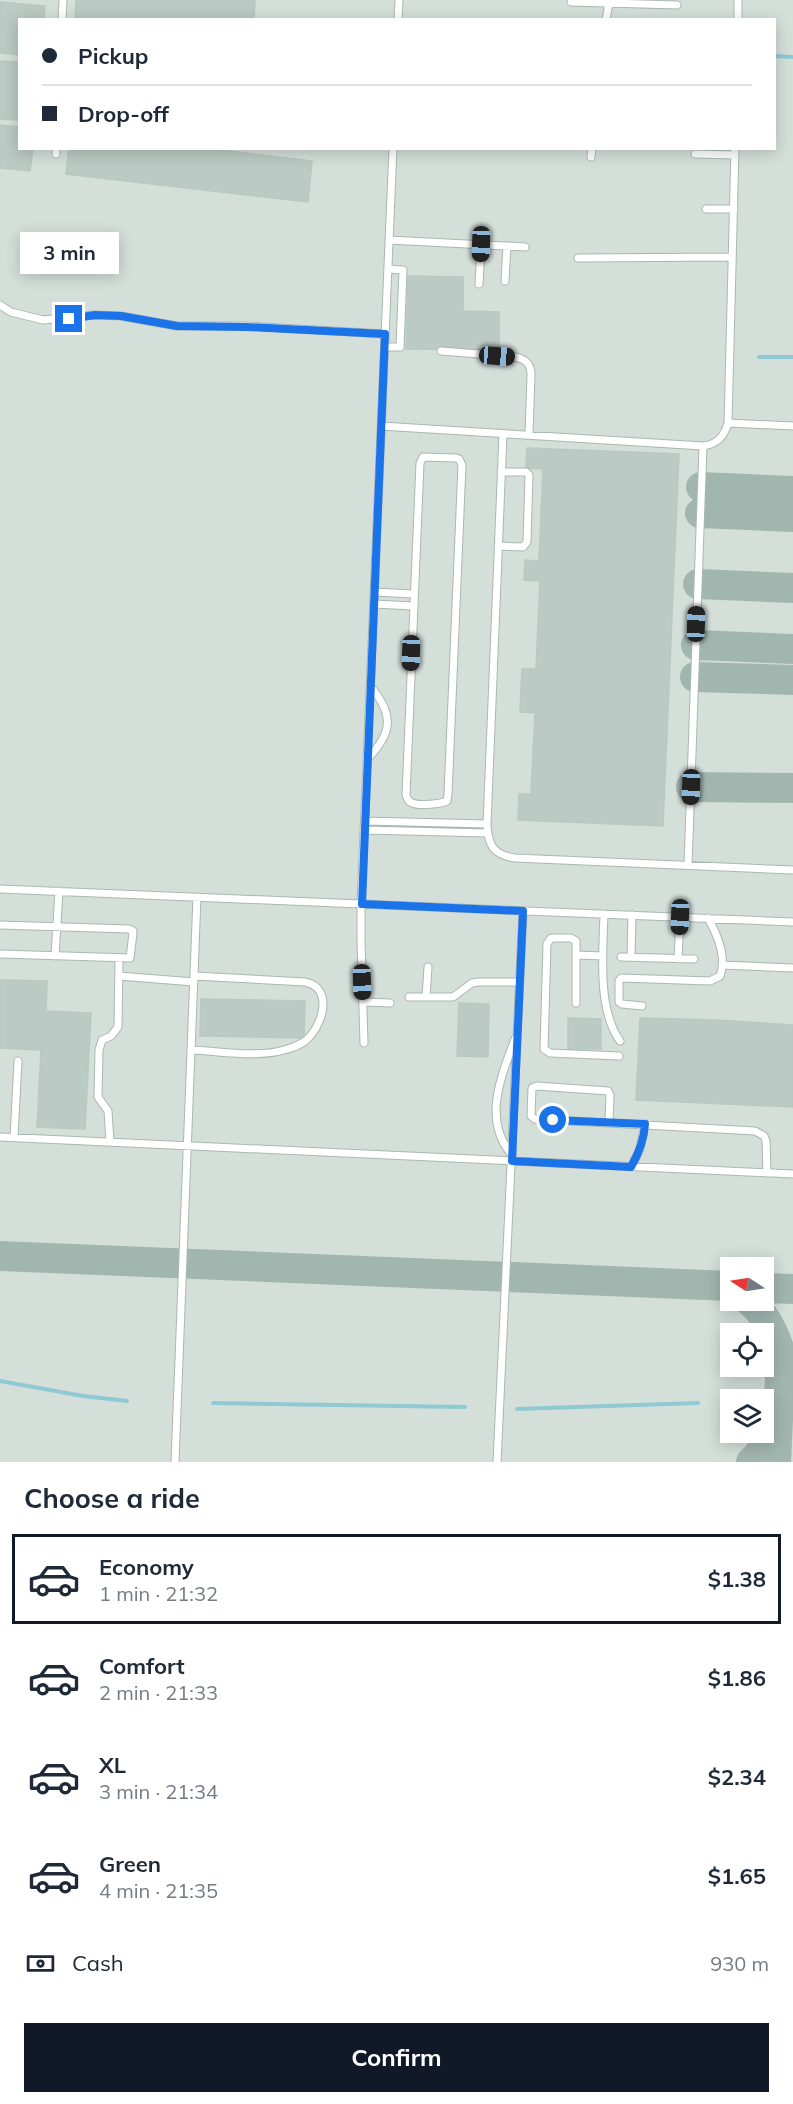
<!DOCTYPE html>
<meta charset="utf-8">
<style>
:root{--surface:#fff;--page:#f6f6f7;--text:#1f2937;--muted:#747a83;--line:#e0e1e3;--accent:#111827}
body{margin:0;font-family:Mulish,sans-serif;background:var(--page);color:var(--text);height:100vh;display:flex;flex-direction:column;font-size:22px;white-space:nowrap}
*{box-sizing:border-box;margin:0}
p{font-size:20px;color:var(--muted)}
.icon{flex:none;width:33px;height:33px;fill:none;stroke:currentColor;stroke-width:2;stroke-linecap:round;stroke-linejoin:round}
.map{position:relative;height:1462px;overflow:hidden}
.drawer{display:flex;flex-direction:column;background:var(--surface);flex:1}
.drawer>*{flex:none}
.hud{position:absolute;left:18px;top:18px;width:758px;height:132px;border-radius:0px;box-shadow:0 3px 15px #0003;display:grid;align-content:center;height:132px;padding:0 24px;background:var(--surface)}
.needle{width:39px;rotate:282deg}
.fabs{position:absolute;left:720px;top:1257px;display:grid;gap:12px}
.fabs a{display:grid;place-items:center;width:54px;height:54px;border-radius:0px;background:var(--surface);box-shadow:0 3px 15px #0003;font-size:30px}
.end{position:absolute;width:27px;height:27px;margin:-14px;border:8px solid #1a73e8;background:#fff;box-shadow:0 0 0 3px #fff}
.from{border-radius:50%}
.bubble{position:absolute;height:42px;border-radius:0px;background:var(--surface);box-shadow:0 3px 15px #0003;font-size:20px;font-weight:700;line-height:42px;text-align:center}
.car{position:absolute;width:18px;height:36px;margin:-18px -9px;border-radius:8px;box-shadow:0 0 4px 2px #0007;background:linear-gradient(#222 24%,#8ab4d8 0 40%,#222 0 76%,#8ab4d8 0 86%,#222 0)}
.hud b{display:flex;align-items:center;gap:21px;height:57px;font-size:22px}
.hud b+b{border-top:2px solid var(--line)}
.hud i{width:15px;height:15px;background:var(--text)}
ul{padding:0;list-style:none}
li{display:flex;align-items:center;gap:18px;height:90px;margin:0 12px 9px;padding:0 12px;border:3px solid transparent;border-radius:0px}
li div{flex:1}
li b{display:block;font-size:22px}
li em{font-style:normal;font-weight:700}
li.selected{border-color:var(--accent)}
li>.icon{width:54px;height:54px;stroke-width:1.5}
h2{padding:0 24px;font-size:27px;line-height:72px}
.pay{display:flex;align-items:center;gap:15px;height:66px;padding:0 24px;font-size:22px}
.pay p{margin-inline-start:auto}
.button{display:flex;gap:12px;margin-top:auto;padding:12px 24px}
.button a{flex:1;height:69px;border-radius:0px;background:var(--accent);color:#fff;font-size:24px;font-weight:700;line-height:69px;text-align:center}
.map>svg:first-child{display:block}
.built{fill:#d4dfda;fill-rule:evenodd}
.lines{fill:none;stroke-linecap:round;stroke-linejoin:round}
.stream{stroke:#8ec9d4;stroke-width:4}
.taxiway{stroke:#a2b6b0;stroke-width:30}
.building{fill:#bbcac4;stroke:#b8c9c2;stroke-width:1.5}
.lane-casing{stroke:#a8b8b2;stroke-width:9}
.lane{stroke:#fff;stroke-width:7}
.route{stroke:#1a73e8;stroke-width:8}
</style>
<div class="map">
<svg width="793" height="1462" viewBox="0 0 793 1462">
<rect width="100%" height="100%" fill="#e6efeb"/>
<path class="built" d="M0 0H793V1462H0ZM20 20H774V148H20ZM730 1268H764V1300H730ZM730 1334H764V1366H730ZM730 1400H764V1432H730Z"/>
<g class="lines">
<path class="stream" d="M774 56 793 57
M759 357H793
M0 1381 83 1396 127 1401
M213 1403 465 1407
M517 1409 698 1403"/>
<path class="taxiway" d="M701 487 793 491
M700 513 793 517
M698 584 793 588
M696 645 793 649
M695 677 793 680
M691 787 793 788
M0 1256 730 1286
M764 1288 793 1289
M748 1300C766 1314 775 1333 781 1355L776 1462
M751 1462 759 1454 775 1422"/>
</g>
<path class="building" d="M76 0H255L254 20H75Z
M0 2 45 6 44 20H20V55L0 53Z
M0 61 20 62V120L0 119Z
M0 125 20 127V148H33L30 171 0 168Z
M69 148H205L312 161 308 202 66 174Z
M408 276 463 277V311L499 312V350L406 349Z
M527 448 679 454 663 826 518 820 519 794H531L535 713 520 712 522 669H536L540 581 524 580 525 560 539 561 543 469 526 468Z
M0 980 47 981 46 1011 91 1013 85 1129 37 1127 41 1050 0 1048Z
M201 999 305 1001 304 1038 200 1036Z
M459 1003 489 1004 488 1057 457 1056Z
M568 1018 601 1019V1049H568Z
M640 1018 716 1020 793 1025V1107L636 1100Z"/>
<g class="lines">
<g class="lane-casing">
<path id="lane" d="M738 0V20
M571 2 677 5
M62 20 63 0
M398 20 399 0
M606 20 609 3
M56 154V148
M695 154 735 155
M591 157 592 148
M706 209H734
M389 240 525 247
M578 258 732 257
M505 281 507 246
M479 284 481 245
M0 305 11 312 43 320 95 315 121 316 177 326H247L385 334
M385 347H400L403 270 388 269
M441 351 515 357C526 359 531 364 531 375L529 435
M728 423 793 426
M381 426 703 446C717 444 724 437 728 423L735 148
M503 434 487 824C488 845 493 855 515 858L793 870
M423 457 456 458 459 459 462 465 448 794 447 801C441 804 419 806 412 803 407 801 408 799 406 795L420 463Z
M498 546 523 547 527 542 529 475 526 472H501
M374 592 413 594
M374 604 413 606
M367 759C393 733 394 715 371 687
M365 821 487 824
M365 830 487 833
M688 865 703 446
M0 889 793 922
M604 914C603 952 597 1009 620 1041
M0 925 129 929 133 931V933L130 958 0 954
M577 955 603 956
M55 956 59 891
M621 957 694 959
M631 957 632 915
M678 959 680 917
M722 965 793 968
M119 976 194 982
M409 997H453L472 983 478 982H520
M426 997 428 967
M363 1002 390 1003
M576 1003V941L571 938H551L547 944 544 1049 550 1053 619 1056
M642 1006 622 1004 619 1002V981L621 978 710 981 720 976C727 958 717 934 708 918
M364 1043 361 940V904L393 148
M191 1050C219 1051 257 1058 284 1050 291 1048 299 1046 305 1041 322 1028 335 988 305 982L194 976
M609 1122 610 1095 608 1091 537 1086 532 1088 531 1116 535 1119 755 1131 764 1136 766 1141 767 1173
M0 1137 793 1174
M14 1137 18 1061
M110 1142 108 1111 98 1097 99 1050 102 1040 111 1036 118 1027 119 958
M512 1155C482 1120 501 1077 515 1039
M631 1167 640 1149 645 1124
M175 1462 197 897
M497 1462 523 911"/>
</g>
<use href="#lane" class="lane"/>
</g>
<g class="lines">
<path class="route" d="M69 319 95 315 121 316 177 326 247 327 385 334 362 904 523 911 512 1161 631 1167C639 1153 644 1140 645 1124L553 1120"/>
</g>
</svg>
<div class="fabs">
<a><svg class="needle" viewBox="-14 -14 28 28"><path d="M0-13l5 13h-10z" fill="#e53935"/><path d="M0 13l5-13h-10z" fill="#747a83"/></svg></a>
<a><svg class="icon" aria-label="locate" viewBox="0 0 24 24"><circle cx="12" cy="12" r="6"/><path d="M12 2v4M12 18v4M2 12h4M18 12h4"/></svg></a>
<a><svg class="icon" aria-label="layers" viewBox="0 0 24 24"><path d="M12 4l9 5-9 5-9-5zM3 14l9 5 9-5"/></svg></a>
</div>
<i class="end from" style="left:553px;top:1120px"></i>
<i class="end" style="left:69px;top:319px"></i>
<div class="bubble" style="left:20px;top:232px;width:99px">3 min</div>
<i class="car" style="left:481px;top:244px;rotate:182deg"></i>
<i class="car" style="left:497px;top:356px;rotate:94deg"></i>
<i class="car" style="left:696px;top:624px;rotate:2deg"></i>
<i class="car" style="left:411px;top:653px;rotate:182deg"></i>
<i class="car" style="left:691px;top:787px;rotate:182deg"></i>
<i class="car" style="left:680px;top:917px;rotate:182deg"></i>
<i class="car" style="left:362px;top:982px;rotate:178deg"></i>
<div class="hud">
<b><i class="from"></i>Pickup</b>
<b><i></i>Drop-off</b>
</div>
</div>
<section class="drawer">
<h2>Choose a ride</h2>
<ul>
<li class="selected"><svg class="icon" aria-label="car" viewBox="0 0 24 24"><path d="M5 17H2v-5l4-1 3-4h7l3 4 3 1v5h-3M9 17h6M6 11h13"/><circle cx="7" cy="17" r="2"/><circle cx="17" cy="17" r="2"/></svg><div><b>Economy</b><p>1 min · 21:32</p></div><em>$1.38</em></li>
<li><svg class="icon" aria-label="car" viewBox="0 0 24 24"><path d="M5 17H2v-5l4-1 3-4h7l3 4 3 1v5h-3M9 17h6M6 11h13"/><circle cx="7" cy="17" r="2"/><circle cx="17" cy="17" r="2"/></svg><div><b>Comfort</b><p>2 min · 21:33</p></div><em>$1.86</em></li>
<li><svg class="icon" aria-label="car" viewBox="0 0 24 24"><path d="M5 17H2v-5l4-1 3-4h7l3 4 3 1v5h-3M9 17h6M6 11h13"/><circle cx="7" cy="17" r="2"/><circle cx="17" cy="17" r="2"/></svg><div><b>XL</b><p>3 min · 21:34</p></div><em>$2.34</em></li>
<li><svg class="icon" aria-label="car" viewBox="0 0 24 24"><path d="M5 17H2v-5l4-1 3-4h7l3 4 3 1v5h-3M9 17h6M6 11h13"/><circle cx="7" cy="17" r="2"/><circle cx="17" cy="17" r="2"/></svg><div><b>Green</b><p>4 min · 21:35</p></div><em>$1.65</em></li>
</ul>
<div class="pay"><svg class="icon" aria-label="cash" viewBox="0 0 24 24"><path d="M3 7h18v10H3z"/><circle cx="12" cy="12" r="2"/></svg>Cash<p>930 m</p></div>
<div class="button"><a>Confirm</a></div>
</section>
